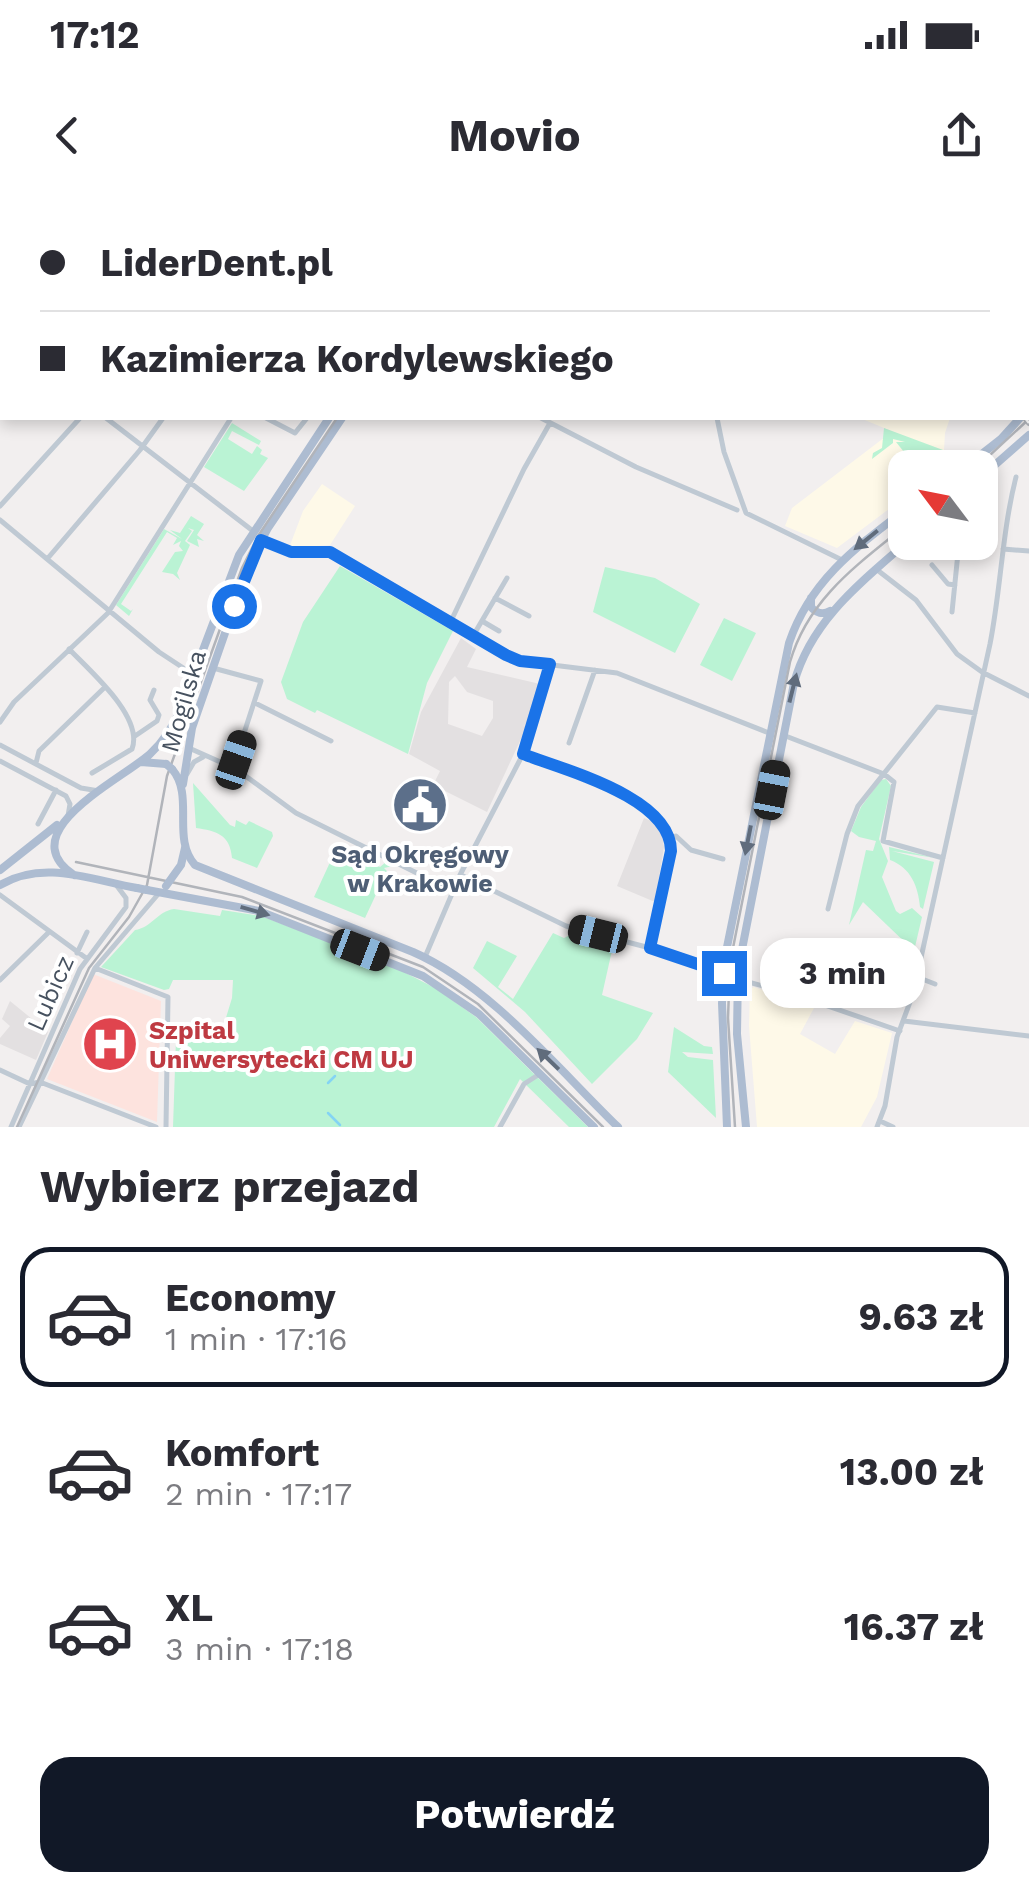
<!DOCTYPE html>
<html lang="pl">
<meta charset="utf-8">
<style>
:root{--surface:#fff;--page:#f7f7f7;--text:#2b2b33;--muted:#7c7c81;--line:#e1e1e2;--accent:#111827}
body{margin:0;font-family:"Work Sans",sans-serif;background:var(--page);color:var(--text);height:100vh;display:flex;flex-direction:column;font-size:38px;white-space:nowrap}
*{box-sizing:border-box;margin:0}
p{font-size:32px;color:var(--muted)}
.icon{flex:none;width:55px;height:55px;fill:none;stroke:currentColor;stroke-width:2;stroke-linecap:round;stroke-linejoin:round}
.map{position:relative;height:927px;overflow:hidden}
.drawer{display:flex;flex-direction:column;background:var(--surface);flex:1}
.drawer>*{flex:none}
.banner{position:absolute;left:0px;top:0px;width:1030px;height:220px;box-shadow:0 5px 15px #0003;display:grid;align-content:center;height:220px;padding:0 40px;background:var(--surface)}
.needle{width:65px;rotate:302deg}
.tools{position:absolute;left:888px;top:250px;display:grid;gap:20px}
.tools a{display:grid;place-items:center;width:110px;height:110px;border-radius:20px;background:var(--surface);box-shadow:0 5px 15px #0003;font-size:50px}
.end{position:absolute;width:45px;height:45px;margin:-22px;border:12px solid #1a73e8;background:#fff;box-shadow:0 0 0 5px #fff}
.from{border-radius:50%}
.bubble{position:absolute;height:70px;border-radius:30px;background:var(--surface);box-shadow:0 5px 15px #0003;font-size:32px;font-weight:700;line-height:70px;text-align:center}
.car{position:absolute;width:30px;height:60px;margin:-30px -15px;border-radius:12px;box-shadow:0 0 8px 2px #0007;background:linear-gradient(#222 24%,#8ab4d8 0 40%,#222 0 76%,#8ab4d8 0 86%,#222 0)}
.banner b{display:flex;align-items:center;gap:35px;height:95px;font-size:38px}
.banner b+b{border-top:2px solid var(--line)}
.banner i{width:25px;height:25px;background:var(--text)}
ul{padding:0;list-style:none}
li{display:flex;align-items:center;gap:30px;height:140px;margin:0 20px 15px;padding:0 20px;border:5px solid transparent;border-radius:30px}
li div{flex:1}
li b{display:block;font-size:38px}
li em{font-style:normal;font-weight:700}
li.active{border-color:var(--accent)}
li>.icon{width:90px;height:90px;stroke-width:1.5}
h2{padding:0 40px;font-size:45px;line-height:120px}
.cta{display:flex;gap:20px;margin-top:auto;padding:20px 40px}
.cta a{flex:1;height:115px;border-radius:30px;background:var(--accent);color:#fff;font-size:40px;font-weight:700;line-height:115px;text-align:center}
.status{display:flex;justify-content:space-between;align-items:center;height:70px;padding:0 50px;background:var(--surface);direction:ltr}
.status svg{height:28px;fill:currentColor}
header{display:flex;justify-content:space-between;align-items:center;height:130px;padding:0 40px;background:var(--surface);font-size:45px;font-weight:700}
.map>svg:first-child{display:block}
.commercial{fill:#fef9e8}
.education{fill:#e3e0e1;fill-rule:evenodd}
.medical{fill:#fde3de}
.green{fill:#baf3d4}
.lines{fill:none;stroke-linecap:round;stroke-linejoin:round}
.stream{stroke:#84d4f4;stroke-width:2.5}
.minor{stroke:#bfc9d3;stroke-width:5}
.major{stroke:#adbcd1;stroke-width:8}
.tram{stroke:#b1b4ba;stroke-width:2.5}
.rail-casing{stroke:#b1b4ba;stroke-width:6}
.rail{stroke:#fff;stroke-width:2.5;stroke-dasharray:8;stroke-linecap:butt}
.major-bridge{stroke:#adbcd1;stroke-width:8}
.oneway{fill:#606c7c}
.route{stroke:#1a73e8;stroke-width:12}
.labels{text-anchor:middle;stroke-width:8;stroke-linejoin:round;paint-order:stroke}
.street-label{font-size:25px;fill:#46515f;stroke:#fff}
.service-label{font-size:25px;font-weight:bold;fill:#4e5e75;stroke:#fff}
.health-label{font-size:25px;font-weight:bold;fill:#be3a42;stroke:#fff;text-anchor:start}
</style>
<div class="status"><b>17:12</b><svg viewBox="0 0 49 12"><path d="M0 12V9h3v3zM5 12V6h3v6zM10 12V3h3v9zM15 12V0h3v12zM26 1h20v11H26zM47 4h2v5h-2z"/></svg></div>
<header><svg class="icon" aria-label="back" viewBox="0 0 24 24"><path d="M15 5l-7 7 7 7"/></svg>Movio<svg class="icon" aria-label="share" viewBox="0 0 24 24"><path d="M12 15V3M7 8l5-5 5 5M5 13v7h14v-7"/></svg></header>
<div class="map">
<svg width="1029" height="927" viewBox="0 0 1029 927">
<rect width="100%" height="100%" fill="#f2efef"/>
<path class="commercial" d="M860 218H950L945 233 943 267 905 268V297L837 348 785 326 792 308 885 237 896 233Z
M322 284 355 306 330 345 289 348 303 311Z
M754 787 814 808 800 834 835 854 855 821 892 833 877 897 861 927H757L749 826 750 789Z"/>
<path class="education" d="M461 438 476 449 467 467 540 484 529 524 523 525 527 526 487 612 433 585 440 571 409 554 421 512ZM455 476 467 492 493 501V518L482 536 448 524 449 482Z
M644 618 654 622 662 634 664 647 655 702 617 686Z
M10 801 48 832 36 860 0 844V838L10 826 2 819Z"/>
<path class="medical" d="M93 774 161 801 157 922 47 879Z"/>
<path class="green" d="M232 223 261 241 259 245 232 231 228 239 252 254 257 246 262 250 260 254 268 258 244 291 204 267Z
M884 228 943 250 947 265 916 267 896 242H905L893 239V243L872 259 873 253 882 248Z
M191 316 204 324 197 335 204 341 197 339 199 347 187 341 194 330 188 328 192 331 185 341 190 345 177 373 180 380 173 374 162 372 175 352 183 351 179 346 181 341 173 345 177 338 167 332 121 404 131 411 133 409 129 416 116 405 164 329 182 339 170 330 180 333Z
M340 366 453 431 427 483 408 554 317 510 315 513 287 499 281 482 303 422Z
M605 367 655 378 700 404 675 453 593 412Z
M724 418 756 433 732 481 700 465Z
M886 579 891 586 879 639 888 661 882 677 896 711 900 714 912 708 922 717 914 751 863 702 849 725 866 650 873 651 876 641 859 637 851 631 861 607 881 580Z
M193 583 230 625 235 627 236 620 246 625 249 621 272 632 273 636 257 668 232 658C230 634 216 631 196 628Z
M338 645 380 667 387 661 393 666 384 668 387 671 365 718 314 697Z
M889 647 935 658 892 651 934 662 923 709 920 707C918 686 911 668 890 660Z
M174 709 220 716 222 710 261 716 394 767 435 788 476 817 588 927H569L520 879 494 927H173L176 839 191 838V833L221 834 232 798 233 780H173L169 789 164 790 101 767 135 730C151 728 158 711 174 709Z
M553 733 564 738 568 736 613 746 602 795 653 813 637 839 592 884 525 812 473 768 487 741 517 756 498 787 513 799Z
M674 827 704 846 712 847 713 854 682 852 688 857 713 860 716 918 668 872Z"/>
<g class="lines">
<path class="stream" d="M328 883 335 876
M328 913 340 925"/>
<path class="minor" d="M47 0 48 2
M651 0 653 2
M879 0 881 2
M0 22 2 21
M0 116 2 119
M0 143 2 141
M1028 147 1029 148
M0 217 2 214
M106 218 253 331
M266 218 295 233 307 218
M541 218 636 267 737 310
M717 218 724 252 746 313 842 360
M0 306 80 218
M0 320 159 452 194 475
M261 341 291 352H330L520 461 617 473 769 533
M1003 349 1029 351
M48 358 140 250 163 218
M932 365 948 384 955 385
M876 369 916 400 957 454 982 472 1029 496
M495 398 529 416
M952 412 958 353 965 342
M482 421 499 431
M450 423 524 269 550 223
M473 436 507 378
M69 449C90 471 144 517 132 549L92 573
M213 468 261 481 233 567
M255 503 331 541
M0 522 14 502 108 413 231 218
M783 535 884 574 894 582 883 641 943 658
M135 536 157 521 159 515 150 500 154 490
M569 543 595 470
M0 545 81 588 99 591
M189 548 236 569 296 613 453 691
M523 554 630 597C651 609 671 626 671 651L650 748
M0 561 66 596 70 604 68 616
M36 563 39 551 104 488
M187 574 194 562 203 557
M38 624 56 590
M671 639 676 636 691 650 723 659
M461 675 566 726 650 748 724 773
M0 695 86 758
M828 709 847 634 858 606 937 507 975 513
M77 753 87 732
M425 757 460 675 523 554 550 464
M95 768 168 797 166 927
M917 777 935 784
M737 779 793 794 900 831
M0 780 48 733
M904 821 1029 836
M0 870 30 884 40 882 156 927
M880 921 893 927
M11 927 80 769 126 707V698L117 686
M19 927 95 768 160 692
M500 927 524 884 538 875
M877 927 885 906 897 837 913 794 990 444C1001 388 1002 332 1016 277"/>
<path class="major" d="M456 2 458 0
M470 2 471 0
M1028 208 1029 206
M964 268 1001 239 1020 218
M980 278 1029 235
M811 398V407C816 413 823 415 830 411
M141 562 166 564
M172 569C195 596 171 638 195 665L413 752C491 786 557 868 618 927
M183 584 192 528 249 364 268 328 342 218
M0 670 57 625
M74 675C10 632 121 580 150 554 164 541 174 525 181 508L239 355 329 218
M0 685C44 659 91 680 137 688
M147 690 259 711 423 776 479 814 594 927
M727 927 722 803 726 752 789 443C810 381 855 348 905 310
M746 927 737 834 738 770 794 483C811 421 860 383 907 342"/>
<path class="tram" d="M465 2 466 0
M976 268 1029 219
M76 662 242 697 423 767 478 804 603 927
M17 927 89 768 129 717 147 685 167 576 242 368 258 336 337 218
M735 927 728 818 730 763 790 462C808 399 857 365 905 326"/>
<g class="rail-casing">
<path id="rail" d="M813 0 816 2
M1025 218 1029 223"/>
</g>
<use href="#rail" class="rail"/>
<path class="major-bridge" d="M166 564 172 569
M166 686 181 665 185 648
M137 688 147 690"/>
</g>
<defs><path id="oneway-solid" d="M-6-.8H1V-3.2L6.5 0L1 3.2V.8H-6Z" transform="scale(2.5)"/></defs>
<g class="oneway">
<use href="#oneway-solid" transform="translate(866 340) rotate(141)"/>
<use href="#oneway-solid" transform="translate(793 488) rotate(-76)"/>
<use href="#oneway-solid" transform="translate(748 640) rotate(101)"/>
<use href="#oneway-solid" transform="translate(255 711) rotate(16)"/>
<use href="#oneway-solid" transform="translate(548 859) rotate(-136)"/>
</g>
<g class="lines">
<path class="route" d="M234 406 261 340 291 352H330L506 455 520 461 550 464 523 554C564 570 671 597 671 651L650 748 724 773"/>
</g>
<defs>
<g id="civic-disc" transform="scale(2.875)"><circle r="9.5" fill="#5c6f8a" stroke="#fff"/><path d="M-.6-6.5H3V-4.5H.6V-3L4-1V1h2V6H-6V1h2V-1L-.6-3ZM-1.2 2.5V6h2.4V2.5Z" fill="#fff"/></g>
<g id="hospital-disc" transform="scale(2.875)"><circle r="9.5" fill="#e0444e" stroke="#fff"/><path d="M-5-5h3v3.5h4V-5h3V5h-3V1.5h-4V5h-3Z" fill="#fff"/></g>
</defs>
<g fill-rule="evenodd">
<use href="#civic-disc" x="420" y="605"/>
<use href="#hospital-disc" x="110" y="844"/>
</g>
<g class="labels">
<g class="street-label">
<text transform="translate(183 501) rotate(-74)" y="9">Mogilska</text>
<text transform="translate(50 793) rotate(-66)" y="9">Lubicz</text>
</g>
<g class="service-label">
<text x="420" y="663">Sąd Okręgowy<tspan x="420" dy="29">w Krakowie</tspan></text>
</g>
<g class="health-label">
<text x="149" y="839">Szpital<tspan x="149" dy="29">Uniwersytecki CM UJ</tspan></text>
</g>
</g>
</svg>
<div class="tools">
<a><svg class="needle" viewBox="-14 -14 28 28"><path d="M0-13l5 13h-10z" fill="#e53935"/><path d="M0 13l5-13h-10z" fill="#7c7c81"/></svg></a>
</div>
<i class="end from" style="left:234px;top:406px"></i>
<i class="end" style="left:724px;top:773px"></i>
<div class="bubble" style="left:760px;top:738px;width:165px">3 min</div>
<i class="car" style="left:236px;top:560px;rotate:19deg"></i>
<i class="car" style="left:772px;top:590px;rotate:11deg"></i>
<i class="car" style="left:598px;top:734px;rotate:284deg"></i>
<i class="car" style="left:360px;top:750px;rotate:111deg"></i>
<div class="banner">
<b><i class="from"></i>LiderDent.pl</b>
<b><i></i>Kazimierza Kordylewskiego</b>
</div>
</div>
<section class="drawer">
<h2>Wybierz przejazd</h2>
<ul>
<li class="active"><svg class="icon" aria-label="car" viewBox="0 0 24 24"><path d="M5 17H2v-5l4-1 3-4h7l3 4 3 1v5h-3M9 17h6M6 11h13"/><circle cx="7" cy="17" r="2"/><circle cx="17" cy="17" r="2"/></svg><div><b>Economy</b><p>1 min · 17:16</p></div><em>9.63 zł</em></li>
<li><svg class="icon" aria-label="car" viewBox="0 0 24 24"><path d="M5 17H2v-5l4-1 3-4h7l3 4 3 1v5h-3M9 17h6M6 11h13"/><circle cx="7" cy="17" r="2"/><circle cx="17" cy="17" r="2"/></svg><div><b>Komfort</b><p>2 min · 17:17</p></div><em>13.00 zł</em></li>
<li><svg class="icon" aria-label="car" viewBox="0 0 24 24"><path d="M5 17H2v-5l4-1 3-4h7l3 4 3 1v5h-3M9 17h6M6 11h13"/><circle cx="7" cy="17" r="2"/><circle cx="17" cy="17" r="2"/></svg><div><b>XL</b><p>3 min · 17:18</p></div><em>16.37 zł</em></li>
</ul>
<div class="cta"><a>Potwierdź</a></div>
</section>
